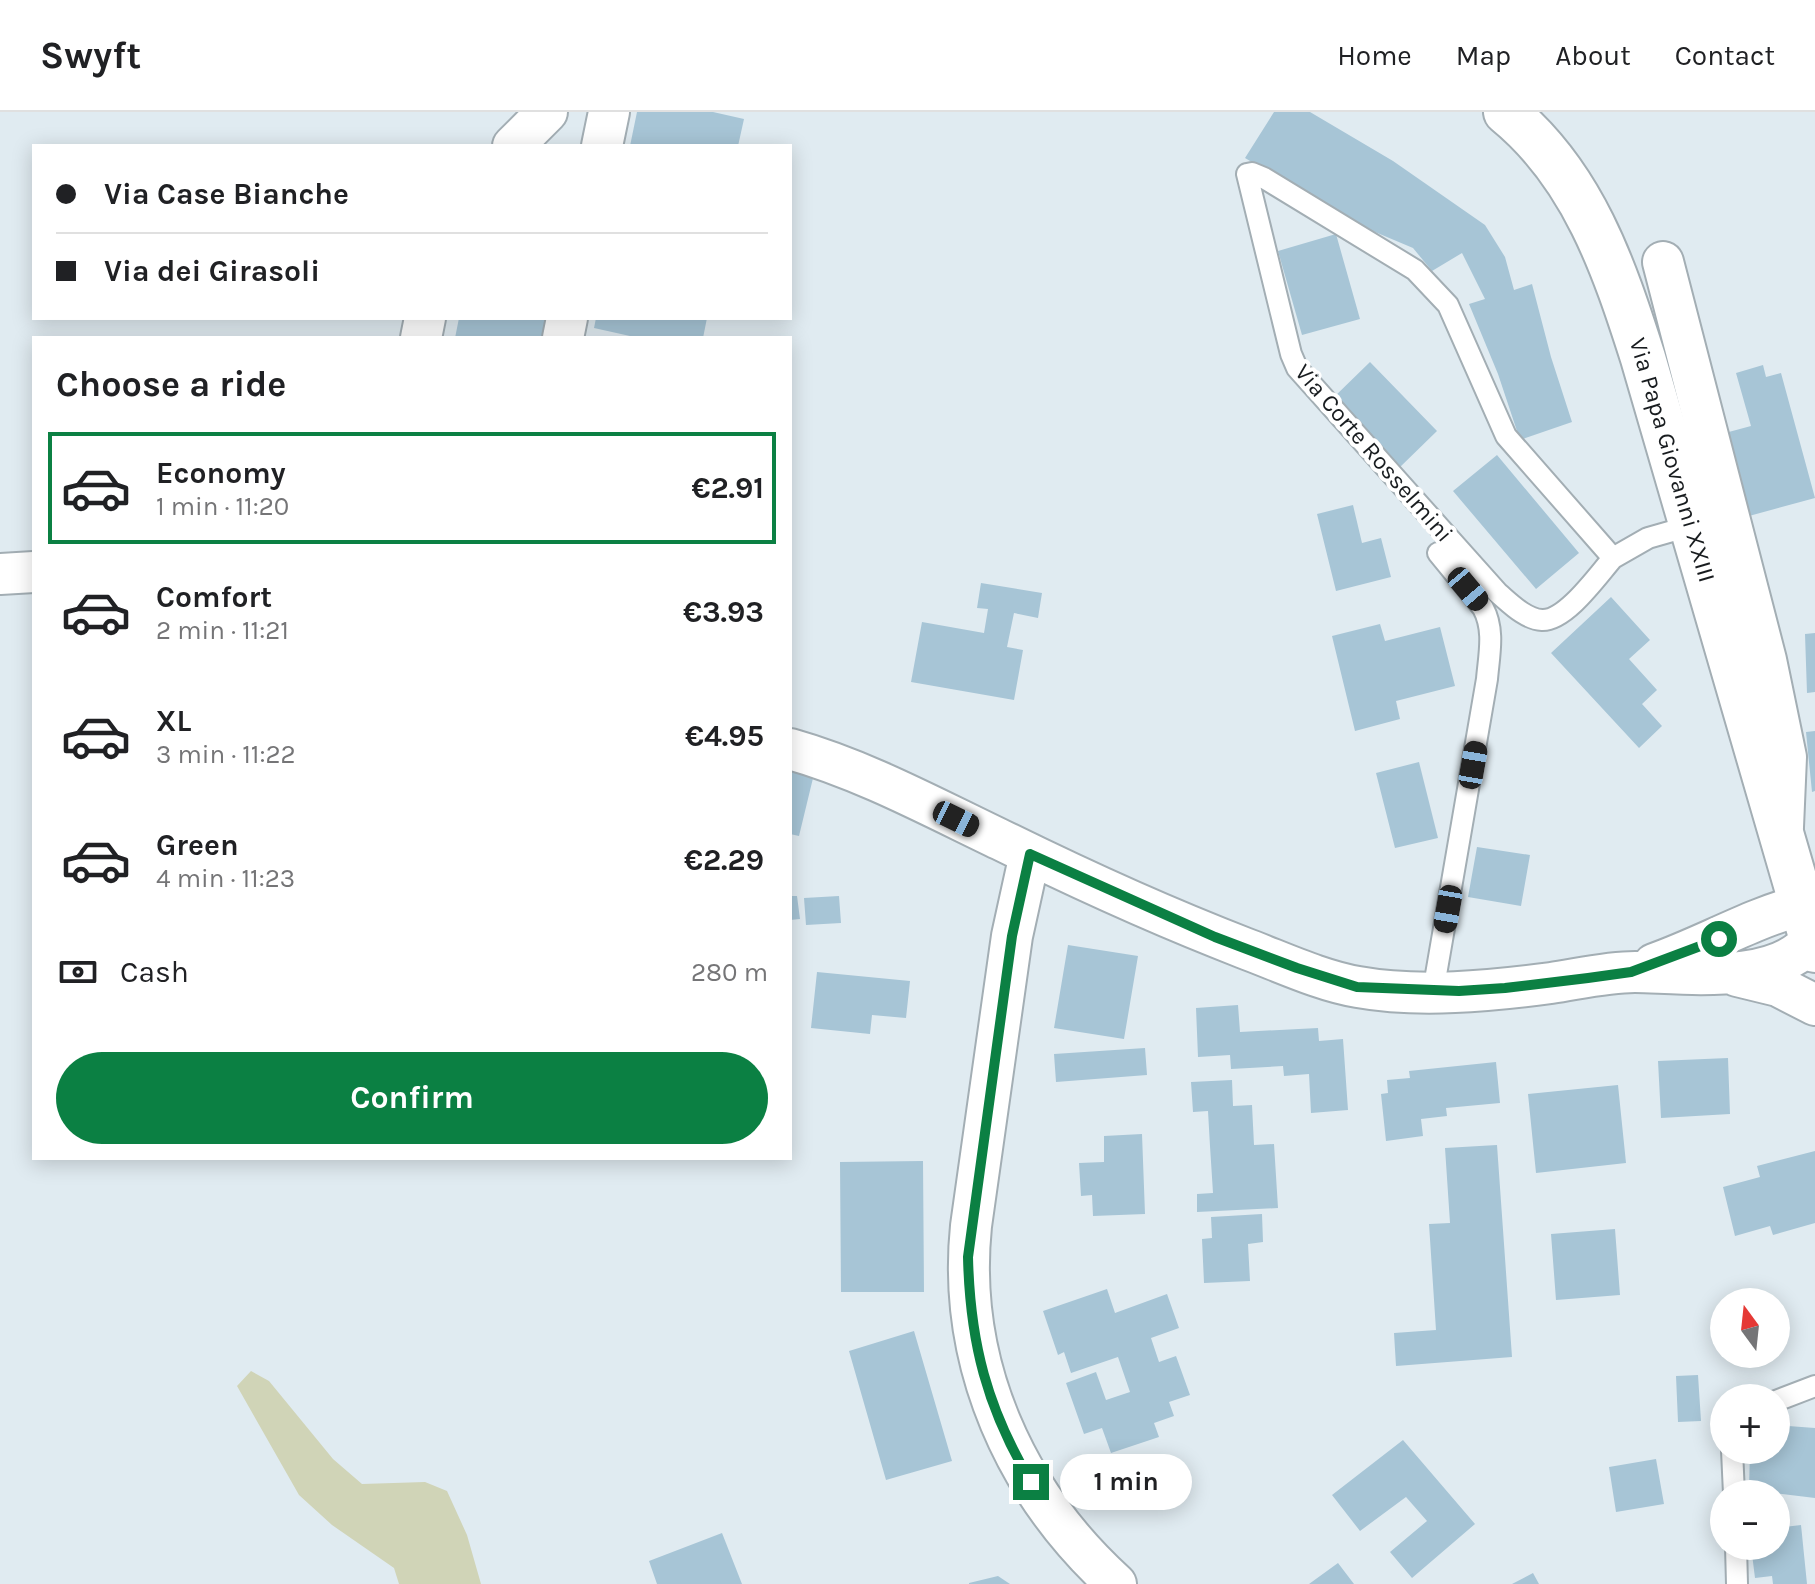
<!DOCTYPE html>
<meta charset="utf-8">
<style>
:root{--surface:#fff;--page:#f2f2f2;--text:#202124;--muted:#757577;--line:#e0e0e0;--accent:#0b8043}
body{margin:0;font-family:Karla,sans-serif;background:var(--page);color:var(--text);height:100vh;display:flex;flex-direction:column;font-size:30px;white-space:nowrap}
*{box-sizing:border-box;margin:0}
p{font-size:26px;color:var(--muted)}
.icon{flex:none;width:44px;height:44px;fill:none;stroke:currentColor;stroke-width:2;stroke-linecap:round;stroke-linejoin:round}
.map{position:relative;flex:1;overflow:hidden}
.details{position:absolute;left:32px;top:224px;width:760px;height:824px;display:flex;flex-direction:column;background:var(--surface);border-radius:0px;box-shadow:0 4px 20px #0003}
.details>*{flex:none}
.guide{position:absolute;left:32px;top:32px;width:760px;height:176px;border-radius:0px;box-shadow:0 4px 20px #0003;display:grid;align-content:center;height:176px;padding:0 24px;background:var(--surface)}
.needle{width:52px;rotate:345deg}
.fabs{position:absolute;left:1710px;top:1176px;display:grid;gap:16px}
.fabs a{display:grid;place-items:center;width:80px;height:80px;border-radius:50%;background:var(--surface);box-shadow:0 4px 20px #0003;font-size:40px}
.end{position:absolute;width:36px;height:36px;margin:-18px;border:10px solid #0b8043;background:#fff;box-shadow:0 0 0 4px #fff}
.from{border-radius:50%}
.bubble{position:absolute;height:56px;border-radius:28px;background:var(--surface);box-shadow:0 4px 20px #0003;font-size:26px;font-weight:700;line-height:56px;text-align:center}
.car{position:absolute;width:24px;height:48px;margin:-24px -12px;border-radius:10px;box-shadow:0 0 6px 2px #0007;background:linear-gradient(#222 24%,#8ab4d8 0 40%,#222 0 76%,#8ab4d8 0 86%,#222 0)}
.guide b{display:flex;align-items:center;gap:28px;height:76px;font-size:30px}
.guide b+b{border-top:2px solid var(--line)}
.guide i{width:20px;height:20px;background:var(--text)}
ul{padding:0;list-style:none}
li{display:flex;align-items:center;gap:24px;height:112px;margin:0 16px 12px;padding:0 8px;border:4px solid transparent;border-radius:0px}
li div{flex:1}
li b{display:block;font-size:30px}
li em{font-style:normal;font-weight:700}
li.active{border-color:var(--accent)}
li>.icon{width:72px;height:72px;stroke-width:1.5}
h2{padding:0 24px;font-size:36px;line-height:96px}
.pay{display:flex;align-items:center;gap:20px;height:88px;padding:0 24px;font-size:30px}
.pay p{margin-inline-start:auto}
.button{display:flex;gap:16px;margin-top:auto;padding:16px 24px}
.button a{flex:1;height:92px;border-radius:48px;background:var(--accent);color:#fff;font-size:32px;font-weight:700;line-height:92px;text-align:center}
header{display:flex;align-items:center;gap:48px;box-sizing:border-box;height:112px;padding:0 40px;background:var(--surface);border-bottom:2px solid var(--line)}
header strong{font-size:38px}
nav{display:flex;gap:44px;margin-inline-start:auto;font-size:28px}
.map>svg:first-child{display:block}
.green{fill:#d0d4b7}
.building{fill:#a7c5d6}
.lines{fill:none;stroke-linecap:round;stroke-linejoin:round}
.service-casing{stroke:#a3aeb4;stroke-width:24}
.minor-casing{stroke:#a3aeb4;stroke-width:44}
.secondary-casing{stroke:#a3aeb4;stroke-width:48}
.service{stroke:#fff;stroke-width:20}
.minor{stroke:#fff;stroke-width:40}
.secondary{stroke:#fff;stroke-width:44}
.route{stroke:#0b8043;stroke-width:10}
.labels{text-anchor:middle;stroke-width:8;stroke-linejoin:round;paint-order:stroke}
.street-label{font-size:24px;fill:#181c1f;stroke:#fff}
</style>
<header>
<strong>Swyft</strong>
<nav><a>Home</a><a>Map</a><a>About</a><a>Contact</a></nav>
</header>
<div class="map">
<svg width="1815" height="1472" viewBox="0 0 1815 1472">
<rect width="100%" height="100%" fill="#e0ebf1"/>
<path class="green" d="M251 1259 269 1269 333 1347 362 1372 425 1370 447 1379 467 1423 481 1472H399L394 1456 332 1413 299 1383 237 1274Z"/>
<path class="building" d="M637 0H713L744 7 738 34H630Z
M1274 0H1310L1393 49 1485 113 1505 145 1514 178 1532 172 1551 245 1572 310 1520 328 1498 262 1469 192 1485 187 1462 141 1432 159 1413 136 1356 112 1245 46Z
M1336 122 1360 207 1302 223 1278 139Z
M459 206H548L545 226H455Z
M596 206H707L703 226H639L594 216Z
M1370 250 1437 319 1398 357 1331 288Z
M1763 253 1766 265 1781 261 1815 386 1749 404 1725 321 1751 314 1736 261Z
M1497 343 1579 441 1536 477 1453 379Z
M1353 393 1362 431 1381 426 1391 465 1336 479 1317 402Z
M981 471 1042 481 1038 506 1014 501 1007 535 1023 538 1014 588 911 570 922 510 984 521 988 497 977 496Z
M1611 485 1650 528 1629 547 1657 578 1642 592 1662 614 1639 636 1551 541Z
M1380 512 1385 529 1440 515 1455 574 1396 589 1400 607 1355 619 1332 524Z
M1815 521V580L1807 581 1805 522Z
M1815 619V679L1812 680 1806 620Z
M1419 650 1438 726 1395 736 1376 661Z
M790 656 814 662 799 724 790 722Z
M1477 735 1530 743 1521 794 1468 785Z
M790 784H797L800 807 790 808Z
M839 784 841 811 806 813 804 786Z
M1068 833 1138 844 1124 927 1054 916Z
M817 860 910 869 906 906 872 903 870 922 811 916Z
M1238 893 1240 920 1318 916 1319 929 1343 927 1348 998 1311 1001 1309 962 1284 964 1283 954 1231 957 1230 943 1198 945 1196 896Z
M1145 936 1147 963 1056 970 1054 942Z
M1728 946 1730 1002 1661 1006 1658 949Z
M1496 950 1500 991 1446 996 1447 1004 1421 1007 1423 1024 1386 1029 1381 982 1388 981 1387 968 1410 966 1409 959Z
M1232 968 1233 994 1252 993 1254 1033 1274 1032 1278 1096 1197 1100V1082L1213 1081 1210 1034 1208 999 1193 1000 1191 970Z
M1618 973 1626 1051 1536 1061 1528 982Z
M1142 1022 1145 1102 1093 1104 1092 1083 1081 1084 1079 1051 1104 1050V1024Z
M1497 1033 1512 1245 1396 1254 1394 1221 1436 1218 1429 1112 1450 1111 1445 1036Z
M1815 1039V1111L1773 1123 1770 1114 1735 1124 1723 1075 1760 1065 1757 1054Z
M923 1049 924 1180H841L840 1050Z
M1262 1102 1263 1130 1248 1132 1250 1169 1204 1171 1202 1127 1212 1126 1211 1105Z
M1615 1117 1620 1183 1556 1188 1551 1122Z
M1107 1177 1115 1201 1167 1182 1179 1216 1151 1226 1159 1250 1176 1244 1190 1283 1169 1290 1174 1304 1154 1311 1159 1325 1111 1341 1102 1316 1084 1322 1066 1271 1096 1260 1106 1288 1130 1280 1118 1245 1071 1261 1064 1240 1058 1243 1043 1199Z
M914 1219 952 1349 886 1368 849 1239Z
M1698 1263 1701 1309 1678 1310 1676 1264Z
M1776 1313 1815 1316V1386L1749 1378 1750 1338H1776Z
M1403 1328 1475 1412 1412 1466 1390 1440 1427 1409 1406 1385 1360 1419 1332 1383Z
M1656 1347 1664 1392 1616 1400 1609 1355Z
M1801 1413 1807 1472H1773L1772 1464 1755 1466 1751 1434H1776V1416Z
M722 1421 742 1472H657L649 1449Z
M1338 1451 1354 1472H1309Z
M1533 1461 1539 1472H1512Z
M998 1464 1010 1472H969V1471Z"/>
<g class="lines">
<g class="service-casing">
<path id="service" d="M1613 446C1598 463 1566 509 1542 508 1525 507 1510 491 1498 481L1297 256 1291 242 1247 62 1252 61 1264 66 1415 158 1448 193 1506 324 1613 446 1648 426 1690 414
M1433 880 1487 567C1489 543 1495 518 1483 496L1438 441
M1776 1289 1815 1274
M1732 1338 1734 1382
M1736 1434 1737 1472"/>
</g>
<g class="minor-casing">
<path id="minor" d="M513 34 547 0
M602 34 609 0
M1663 150 1766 548 1786 645 1783 715
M421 226 425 206
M563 226 567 206
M0 462 34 460
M790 637C864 658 932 695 1001 728 1080 767 1161 804 1244 836 1279 849 1321 869 1358 875 1419 886 1490 879 1551 871 1578 867 1607 860 1635 860 1686 861 1778 873 1812 827
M1030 742 1012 824 971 1114C957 1252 1015 1380 1116 1472
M1654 852C1705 834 1750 807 1802 793
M1737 864 1778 874 1815 893"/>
</g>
<g class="secondary-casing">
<g id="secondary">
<path id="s1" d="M1506 0C1583 63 1614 155 1643 246L1815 838"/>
</g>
</g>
<use href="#service" class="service"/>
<use href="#minor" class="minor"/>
<use href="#secondary" class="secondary"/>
</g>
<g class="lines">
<path class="route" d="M1031 1370C987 1296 970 1231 968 1145L1012 824 1030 742 1215 825 1297 856 1357 875 1459 879 1505 876 1588 866 1631 860 1719 827"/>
</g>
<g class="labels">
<g class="street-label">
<text transform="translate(1374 341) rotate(49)" y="8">Via Corte Rosselmini</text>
<text dy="8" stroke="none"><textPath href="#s1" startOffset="392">Via Papa Giovanni XXIII</textPath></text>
</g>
</g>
</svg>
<div class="fabs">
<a><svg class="needle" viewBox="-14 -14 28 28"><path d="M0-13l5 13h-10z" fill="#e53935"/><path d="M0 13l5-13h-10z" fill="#757577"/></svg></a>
<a>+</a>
<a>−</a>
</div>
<i class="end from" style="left:1719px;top:827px"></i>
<i class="end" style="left:1031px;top:1370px"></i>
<div class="bubble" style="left:1060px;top:1342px;width:132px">1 min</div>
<i class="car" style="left:1468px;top:477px;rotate:140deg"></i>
<i class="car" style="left:1473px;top:653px;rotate:10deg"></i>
<i class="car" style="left:956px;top:707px;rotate:116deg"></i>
<i class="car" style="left:1448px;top:797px;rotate:190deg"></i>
<div class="guide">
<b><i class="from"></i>Via Case Bianche</b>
<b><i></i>Via dei Girasoli</b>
</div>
<section class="details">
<h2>Choose a ride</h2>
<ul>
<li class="active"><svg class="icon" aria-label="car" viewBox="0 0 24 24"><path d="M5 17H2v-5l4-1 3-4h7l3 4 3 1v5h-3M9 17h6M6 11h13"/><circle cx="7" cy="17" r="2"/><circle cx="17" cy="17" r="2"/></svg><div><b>Economy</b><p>1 min · 11:20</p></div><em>€2.91</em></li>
<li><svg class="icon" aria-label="car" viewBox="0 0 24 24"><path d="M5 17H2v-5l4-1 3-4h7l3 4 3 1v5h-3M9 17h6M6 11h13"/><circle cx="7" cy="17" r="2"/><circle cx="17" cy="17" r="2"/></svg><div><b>Comfort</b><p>2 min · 11:21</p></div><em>€3.93</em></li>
<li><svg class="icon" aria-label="car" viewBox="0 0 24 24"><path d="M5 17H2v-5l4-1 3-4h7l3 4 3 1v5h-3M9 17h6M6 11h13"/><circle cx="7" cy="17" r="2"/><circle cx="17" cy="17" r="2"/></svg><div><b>XL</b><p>3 min · 11:22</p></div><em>€4.95</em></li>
<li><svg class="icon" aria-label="car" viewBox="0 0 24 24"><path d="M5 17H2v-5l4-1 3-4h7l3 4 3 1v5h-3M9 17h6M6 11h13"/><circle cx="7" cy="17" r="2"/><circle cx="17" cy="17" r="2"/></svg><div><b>Green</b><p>4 min · 11:23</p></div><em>€2.29</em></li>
</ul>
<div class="pay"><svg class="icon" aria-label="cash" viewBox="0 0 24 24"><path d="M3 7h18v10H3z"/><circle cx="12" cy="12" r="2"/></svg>Cash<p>280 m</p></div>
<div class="button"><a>Confirm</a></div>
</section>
</div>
